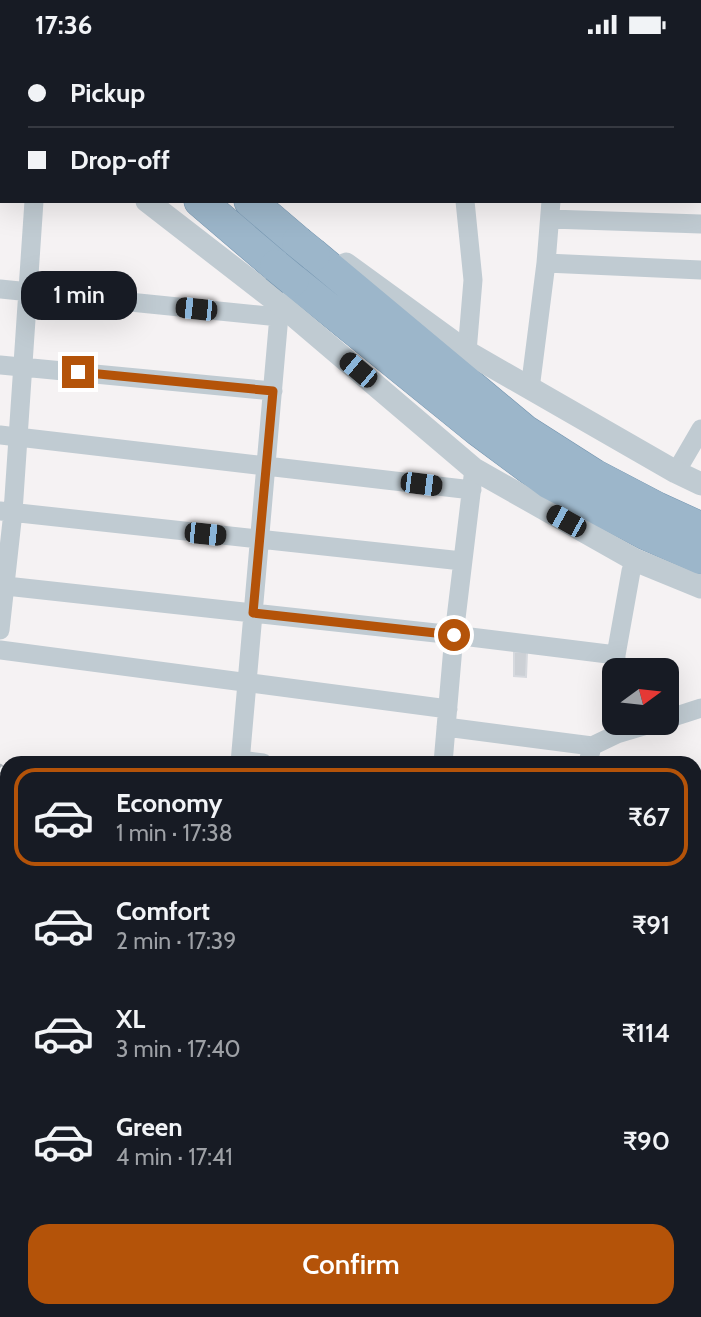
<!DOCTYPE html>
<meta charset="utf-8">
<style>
:root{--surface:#171b24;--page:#20242c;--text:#f1f3f6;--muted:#9ea1a6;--line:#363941;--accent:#b45309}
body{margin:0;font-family:Cabin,sans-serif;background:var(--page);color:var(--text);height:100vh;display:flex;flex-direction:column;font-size:26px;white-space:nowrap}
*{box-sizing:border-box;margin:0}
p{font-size:23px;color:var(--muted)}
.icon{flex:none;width:38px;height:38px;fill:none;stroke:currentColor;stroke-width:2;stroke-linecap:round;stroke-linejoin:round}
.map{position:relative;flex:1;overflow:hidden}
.drawer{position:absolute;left:0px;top:707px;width:702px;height:562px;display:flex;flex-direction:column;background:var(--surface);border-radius:21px 21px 0 0;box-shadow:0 7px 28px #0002}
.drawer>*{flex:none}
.hud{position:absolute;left:0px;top:0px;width:702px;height:154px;box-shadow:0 7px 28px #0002;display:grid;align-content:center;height:154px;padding:0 28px;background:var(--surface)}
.needle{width:46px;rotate:75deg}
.tools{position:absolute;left:602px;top:609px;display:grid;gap:14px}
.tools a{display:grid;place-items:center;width:77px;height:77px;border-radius:14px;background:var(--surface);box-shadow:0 7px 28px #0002;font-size:35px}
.end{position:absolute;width:32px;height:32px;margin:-16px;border:9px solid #b45309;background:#fff;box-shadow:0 0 0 4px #fff}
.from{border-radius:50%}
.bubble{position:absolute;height:49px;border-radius:21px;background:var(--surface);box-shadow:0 7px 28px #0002;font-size:23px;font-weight:600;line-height:49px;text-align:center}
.car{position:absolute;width:21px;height:42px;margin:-21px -10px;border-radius:9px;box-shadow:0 0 5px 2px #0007;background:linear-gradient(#222 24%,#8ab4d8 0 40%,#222 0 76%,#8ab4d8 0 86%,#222 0)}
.hud b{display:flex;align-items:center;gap:24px;height:66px;font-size:26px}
.hud b+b{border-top:2px solid var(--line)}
.hud i{width:18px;height:18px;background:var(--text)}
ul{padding:12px 0 0;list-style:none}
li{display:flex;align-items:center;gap:21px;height:98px;margin:0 14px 10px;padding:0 14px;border:4px solid transparent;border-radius:21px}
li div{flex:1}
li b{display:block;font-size:26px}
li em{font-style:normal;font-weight:600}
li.selected{border-color:var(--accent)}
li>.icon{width:63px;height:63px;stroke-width:1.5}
.cta{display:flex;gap:14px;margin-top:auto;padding:14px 28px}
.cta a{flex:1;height:80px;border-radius:21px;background:var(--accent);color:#fff;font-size:28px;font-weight:600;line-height:80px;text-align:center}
.status{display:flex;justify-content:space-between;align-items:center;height:49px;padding:0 35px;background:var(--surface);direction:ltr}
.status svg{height:19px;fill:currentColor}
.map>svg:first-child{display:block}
.building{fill:#ccd0d5;stroke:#d6d9de;stroke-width:2}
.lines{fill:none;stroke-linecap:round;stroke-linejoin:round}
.trunk-casing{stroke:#7394af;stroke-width:33}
.service{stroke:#c0cbd2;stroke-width:10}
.minor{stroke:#c0cbd2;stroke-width:19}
.tertiary{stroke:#c0cbd2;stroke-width:23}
.trunk{stroke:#9cb6ca;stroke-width:32}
.rail-casing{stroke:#b4b8bd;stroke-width:8}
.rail{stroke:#fff;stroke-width:5;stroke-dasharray:16;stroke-linecap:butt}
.trunk-bridge-casing{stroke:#7394af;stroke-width:33;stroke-linecap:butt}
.trunk-bridge{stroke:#9cb6ca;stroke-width:32}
.route{stroke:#b45309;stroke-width:9}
</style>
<div class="status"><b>17:36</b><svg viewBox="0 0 49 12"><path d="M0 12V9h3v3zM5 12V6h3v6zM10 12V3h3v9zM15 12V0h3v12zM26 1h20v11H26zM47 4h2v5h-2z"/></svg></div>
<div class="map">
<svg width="701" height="1268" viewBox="0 0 701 1268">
<rect width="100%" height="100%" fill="#f5f2f3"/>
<path class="building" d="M514 603H527L526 628 514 627Z"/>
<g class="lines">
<g class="trunk-casing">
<path id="trunk" d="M22 0 24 2
M67 0 69 2
M200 152 276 217
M250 152 298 193
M314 206 525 382 594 426 657 459 701 479
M293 231 478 381 548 433 646 485 701 509"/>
</g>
<path class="service" d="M189 2 191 0"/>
<path class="minor" d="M565 2V0
M465 152 473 231 467 303
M550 170 701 175
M546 214 701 221
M0 240 279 268
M0 316 273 342
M530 340 546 214 551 152
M0 386 472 441
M676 423 701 380
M0 462 462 512
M6 537 454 586 616 606
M0 581 13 463 34 152
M0 601 448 660
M616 621V606L631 522 635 511
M667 670 701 659
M446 678 592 697
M617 685 654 674
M241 711 263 714
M240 714 280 255
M443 714 454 586 473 428
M588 714 592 697 617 685V674
M695 1057 701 1046
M695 1101H701
M695 1187 701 1190
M686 1262 693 1268
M403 1268 408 1262"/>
<path class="tertiary" d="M106 0 108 2
M0 45 2 43
M147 152 280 255 474 420 635 511 701 538
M346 215 467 303 676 423 701 435"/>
<use href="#trunk" class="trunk"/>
<g class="rail-casing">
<path id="rail" d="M0 719 7 726
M0 750 7 757
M506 1262 512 1268
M534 1262 540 1268"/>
</g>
<use href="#rail" class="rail"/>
<g class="trunk-bridge-casing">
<path id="trunk-bridge" d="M298 193 314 206
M276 217 293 231"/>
</g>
<use href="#trunk-bridge" class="trunk-bridge"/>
</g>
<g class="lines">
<path class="route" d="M78 323 273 342 253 564 454 586"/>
</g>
</svg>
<div class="tools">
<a><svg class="needle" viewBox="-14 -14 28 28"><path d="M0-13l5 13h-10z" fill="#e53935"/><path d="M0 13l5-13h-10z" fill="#9ea1a6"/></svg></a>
</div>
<i class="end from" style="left:454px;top:586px"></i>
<i class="end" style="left:78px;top:323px"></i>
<div class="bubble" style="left:21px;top:222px;width:116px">1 min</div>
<i class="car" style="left:196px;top:260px;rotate:276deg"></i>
<i class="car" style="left:358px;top:321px;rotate:310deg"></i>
<i class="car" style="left:421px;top:435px;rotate:97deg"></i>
<i class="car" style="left:566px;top:472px;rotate:299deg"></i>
<i class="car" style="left:205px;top:485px;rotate:96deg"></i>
<div class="hud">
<b><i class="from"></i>Pickup</b>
<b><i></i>Drop-off</b>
</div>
<section class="drawer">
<ul>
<li class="selected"><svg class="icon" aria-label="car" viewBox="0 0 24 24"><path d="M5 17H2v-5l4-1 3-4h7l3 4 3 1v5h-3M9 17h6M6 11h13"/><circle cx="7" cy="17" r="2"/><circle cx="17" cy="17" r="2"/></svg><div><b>Economy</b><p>1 min · 17:38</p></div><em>₹67</em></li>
<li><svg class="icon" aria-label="car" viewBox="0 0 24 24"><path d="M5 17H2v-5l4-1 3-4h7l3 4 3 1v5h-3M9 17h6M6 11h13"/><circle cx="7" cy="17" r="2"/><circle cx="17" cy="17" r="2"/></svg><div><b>Comfort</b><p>2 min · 17:39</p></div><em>₹91</em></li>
<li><svg class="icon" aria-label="car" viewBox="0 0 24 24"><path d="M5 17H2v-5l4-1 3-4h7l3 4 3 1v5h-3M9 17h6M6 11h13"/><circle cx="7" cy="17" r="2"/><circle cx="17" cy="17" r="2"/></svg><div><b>XL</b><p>3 min · 17:40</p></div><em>₹114</em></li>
<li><svg class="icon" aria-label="car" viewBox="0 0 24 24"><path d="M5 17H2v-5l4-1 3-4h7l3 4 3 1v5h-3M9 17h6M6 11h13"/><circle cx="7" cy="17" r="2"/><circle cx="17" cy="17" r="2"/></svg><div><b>Green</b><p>4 min · 17:41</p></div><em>₹90</em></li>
</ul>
<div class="cta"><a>Confirm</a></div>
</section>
</div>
